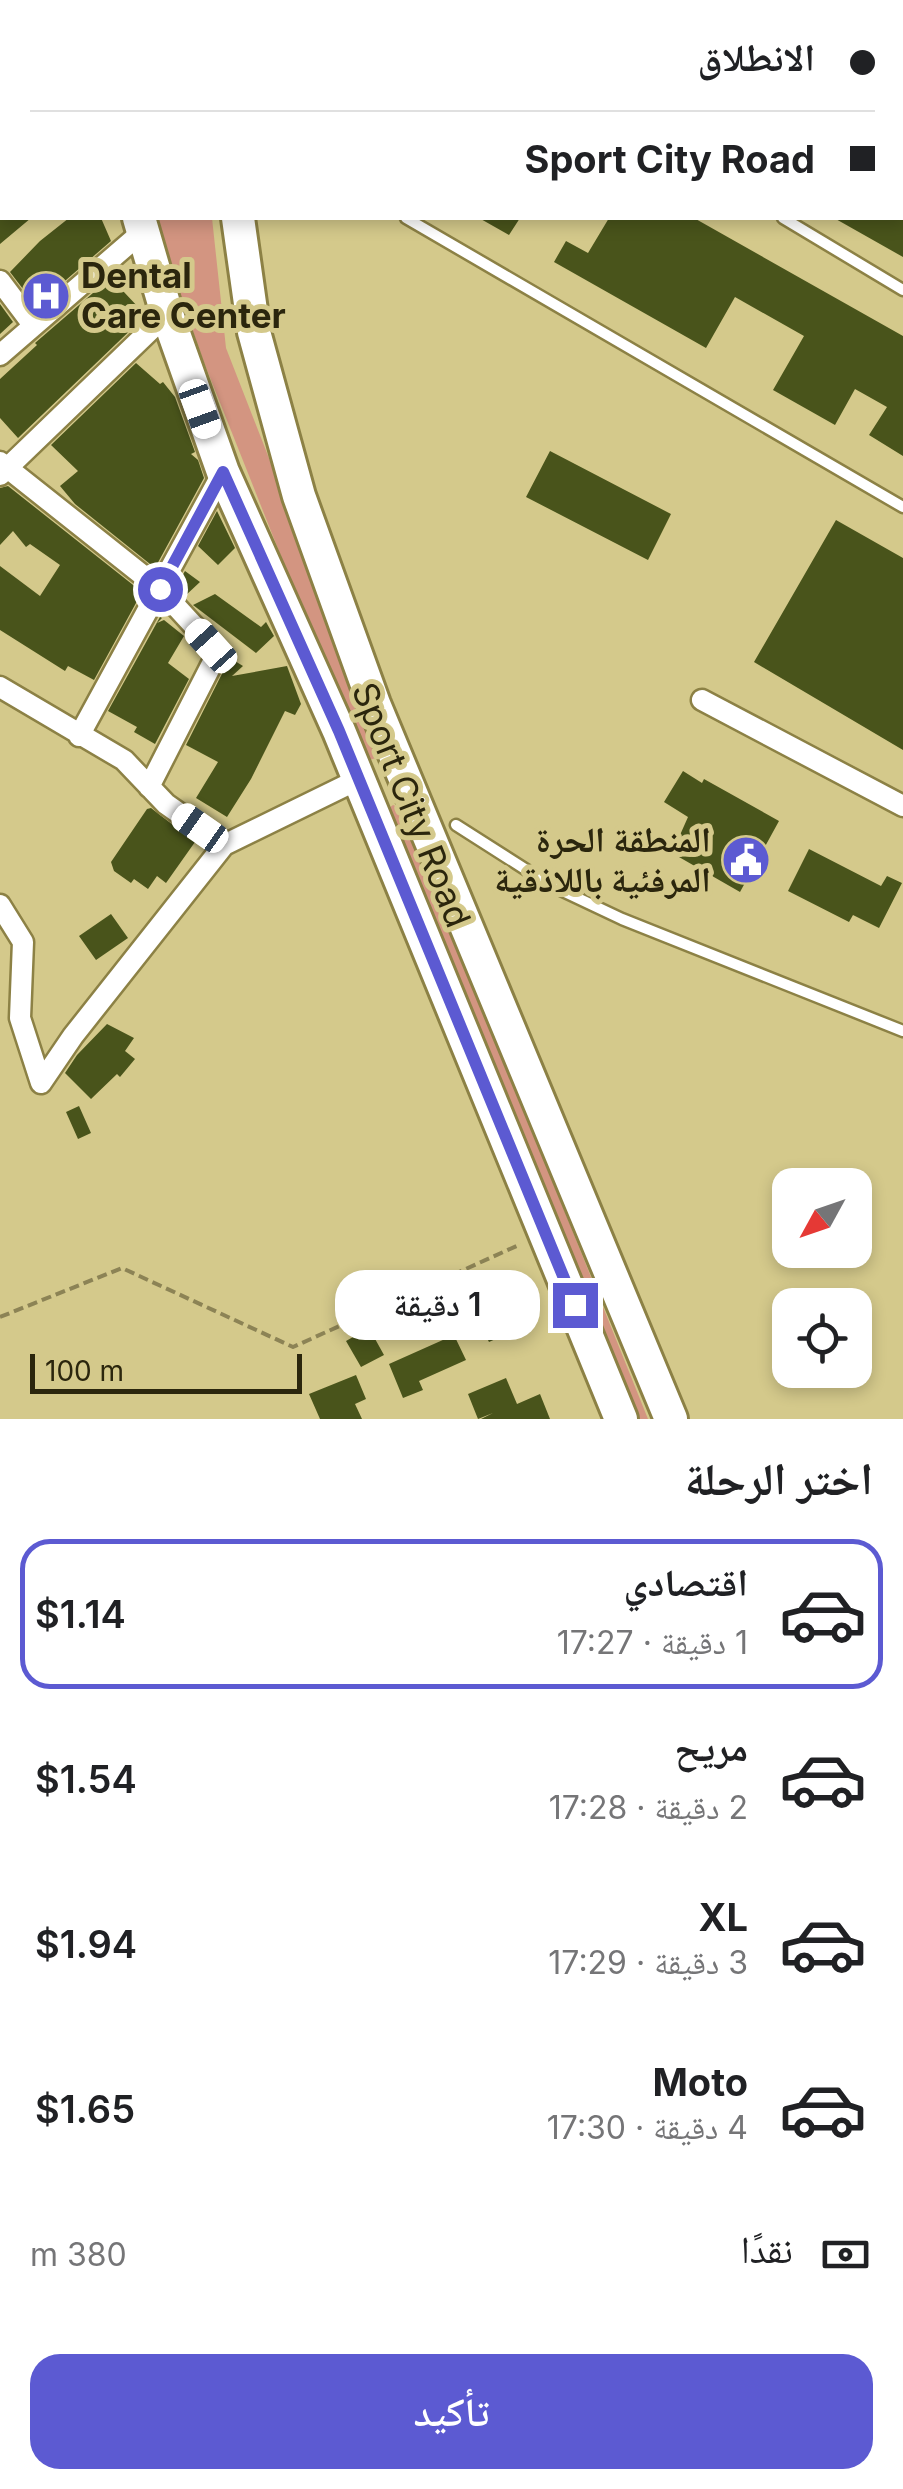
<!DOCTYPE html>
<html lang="ar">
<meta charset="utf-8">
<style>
:root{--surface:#fff;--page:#f6f6f6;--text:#202124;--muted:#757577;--line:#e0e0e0;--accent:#5c5ad2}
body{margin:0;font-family:Inter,"Noto Naskh Arabic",sans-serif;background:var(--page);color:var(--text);direction:rtl;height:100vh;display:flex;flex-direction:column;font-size:38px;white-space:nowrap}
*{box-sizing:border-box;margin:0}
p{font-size:32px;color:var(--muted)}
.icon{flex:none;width:55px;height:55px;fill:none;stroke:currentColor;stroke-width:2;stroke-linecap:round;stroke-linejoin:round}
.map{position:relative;height:1419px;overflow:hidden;direction:ltr}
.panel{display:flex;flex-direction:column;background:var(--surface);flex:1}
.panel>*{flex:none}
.top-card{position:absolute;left:0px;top:0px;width:905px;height:220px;box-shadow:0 5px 15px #0003;direction:rtl;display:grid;align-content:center;height:220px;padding:0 30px;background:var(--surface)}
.needle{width:65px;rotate:230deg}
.buttons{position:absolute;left:772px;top:1168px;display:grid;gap:20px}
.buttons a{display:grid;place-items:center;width:100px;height:100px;border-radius:20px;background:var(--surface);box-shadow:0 5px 15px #0003;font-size:50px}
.scale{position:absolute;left:30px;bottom:25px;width:272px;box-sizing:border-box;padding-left:10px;border:5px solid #2b260d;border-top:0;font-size:28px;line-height:35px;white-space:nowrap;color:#2b260d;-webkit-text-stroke:8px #d4c98b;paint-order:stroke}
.end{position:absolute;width:45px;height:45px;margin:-22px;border:12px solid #5c5ad2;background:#fff;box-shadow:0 0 0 5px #fff}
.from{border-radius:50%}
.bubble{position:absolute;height:70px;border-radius:30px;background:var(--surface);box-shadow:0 5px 15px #0003;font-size:32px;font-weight:600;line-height:70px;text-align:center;direction:rtl}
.car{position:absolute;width:30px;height:60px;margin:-30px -15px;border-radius:12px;box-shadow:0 0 8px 2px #0007;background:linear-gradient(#fff 24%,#345 0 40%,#fff 0 76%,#345 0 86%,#fff 0)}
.top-card b{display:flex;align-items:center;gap:35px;height:95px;font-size:38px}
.top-card b+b{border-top:2px solid var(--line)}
.top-card i{width:25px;height:25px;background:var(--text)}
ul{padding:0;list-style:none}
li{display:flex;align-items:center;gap:30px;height:150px;margin:0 20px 15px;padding:0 10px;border:5px solid transparent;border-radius:30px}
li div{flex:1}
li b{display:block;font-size:38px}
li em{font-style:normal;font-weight:600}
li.on{border-color:var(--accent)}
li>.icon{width:90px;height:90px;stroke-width:1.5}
h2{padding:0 30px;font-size:45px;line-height:120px}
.pay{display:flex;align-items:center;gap:25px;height:110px;padding:0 30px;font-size:38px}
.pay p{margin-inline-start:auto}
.cta{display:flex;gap:20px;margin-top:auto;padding:20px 30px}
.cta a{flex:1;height:115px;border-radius:30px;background:var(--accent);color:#fff;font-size:40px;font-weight:600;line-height:115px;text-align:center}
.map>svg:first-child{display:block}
.green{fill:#d39581}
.building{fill:#49541b}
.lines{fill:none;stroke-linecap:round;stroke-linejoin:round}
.lane-casing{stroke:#8c8145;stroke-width:15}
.street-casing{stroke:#8c8145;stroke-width:25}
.secondary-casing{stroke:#8c8145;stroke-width:32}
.primary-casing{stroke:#8c8145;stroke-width:38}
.path{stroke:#8c8355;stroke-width:4;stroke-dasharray:10 5;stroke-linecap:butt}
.lane{stroke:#fff;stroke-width:10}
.street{stroke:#fff;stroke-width:20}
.secondary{stroke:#fff;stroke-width:28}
.primary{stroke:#fff;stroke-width:32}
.route{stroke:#5c5ad2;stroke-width:12}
.labels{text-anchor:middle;stroke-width:10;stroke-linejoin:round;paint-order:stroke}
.poi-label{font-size:35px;font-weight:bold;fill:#2b260d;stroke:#d4c98b;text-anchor:start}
.street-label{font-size:35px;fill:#2b260d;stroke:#d4c98b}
</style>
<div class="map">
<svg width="903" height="1419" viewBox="0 0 903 1419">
<rect width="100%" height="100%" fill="#d4c98b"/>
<path class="green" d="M158 218H212L226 348 380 743 376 758 369 760 358 750 203 360 169 262Z
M393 805 403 809 648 1419H630L388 809Z"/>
<path class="building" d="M0 218H31L0 244Z
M69 218H101L111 241 36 306 10 272 40 241Z
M479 218H520L509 235Z
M609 218H694L903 336V456L869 435 887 407 855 389 835 425 773 390 804 336 735 297 706 348 554 262 566 241 588 253Z
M834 218H903V257Z
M115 274 127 287 123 291 139 308 141 320 18 438 0 418V379L37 345 35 343Z
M0 304 13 322 0 334Z
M136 363 160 384 163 382 175 397 195 452 191 454 198 460 204 478 155 568 75 504 60 486 78 471 51 445Z
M550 451 671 514 648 560 526 497Z
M8 486 142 592 94 680 68 666 65 671 0 630V566L40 596 60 565 30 544 26 547 13 531 0 545V488Z
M217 511 235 548 218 565 198 546Z
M836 520 903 558V750L754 662Z
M185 571 200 582 185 596 176 586Z
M215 594 261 627 266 622 274 636 256 653 193 605Z
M160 617 162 618 157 623 164 620 184 636 168 663 189 679 155 744 134 732 137 727 108 711Z
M230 658 243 666 232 676 287 666 301 704 295 715 285 711 251 779 227 817 196 798 218 762 186 745Z
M683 771 702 783 704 779 779 821 740 892 672 853 688 817 664 802Z
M151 808 195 842 166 883 157 876 148 889 134 879 131 883 114 871 111 862 147 809Z
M809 849 881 886 887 876 902 883 879 928 853 915 849 922 788 891Z
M111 914 128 938 96 960 79 936Z
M107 1024 134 1038 125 1051 135 1059 120 1077 117 1074 91 1099 65 1073 77 1055Z
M79 1106 91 1133 78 1139 66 1112Z
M516 1309 524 1326 489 1342 481 1326Z
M369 1328 384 1355 361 1367 346 1341Z
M454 1335 466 1360 419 1381 423 1390 403 1398 389 1364Z
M356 1375 366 1399 355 1404 362 1419H320L309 1394Z
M506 1378 517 1404 540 1394 550 1419H481L493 1413 478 1419 468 1394Z"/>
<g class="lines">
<g class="lane-casing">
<path id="lane" d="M427 0 431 2
M405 2 406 0
M406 218 903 507
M783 218 903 290
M456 825 550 885 622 919 903 1031"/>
</g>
<g class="street-casing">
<path id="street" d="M0 193 2 191
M0 281 33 325
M0 355 141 233
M0 462 160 589 218 652 149 787
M0 475 167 314
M0 687 124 760 166 804 224 845
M702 700 903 806
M79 736 223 472
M0 905 23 942 20 1018 41 1083
M41 1083 73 1036 224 845 357 780"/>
</g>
<g class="secondary-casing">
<path id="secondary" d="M76 0 83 2
M226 2 236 0"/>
</g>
<g class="primary-casing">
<path id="primary" d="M48 0 49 2
M120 2 121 0
M254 2 255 0
M139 218 167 314 223 472 339 731 621 1419
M238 218 254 332 299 496 374 704 671 1419"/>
</g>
<path class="path" d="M0 1317 122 1268 293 1347 521 1244"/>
<use href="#lane" class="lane"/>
<use href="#street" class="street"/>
<use href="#secondary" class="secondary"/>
<use href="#primary" class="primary"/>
</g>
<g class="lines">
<path class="route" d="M160 589 223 472 339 731 575 1305"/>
</g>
<defs>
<g id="hospital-disc" transform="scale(2.5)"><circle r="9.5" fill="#5c5ad2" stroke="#d4c98b"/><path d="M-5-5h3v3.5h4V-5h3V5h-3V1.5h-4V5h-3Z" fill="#fff"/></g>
<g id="civic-disc" transform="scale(2.5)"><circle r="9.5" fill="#5c5ad2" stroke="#d4c98b"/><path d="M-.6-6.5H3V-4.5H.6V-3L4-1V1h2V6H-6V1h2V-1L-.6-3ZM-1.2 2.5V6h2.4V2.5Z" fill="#fff"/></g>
</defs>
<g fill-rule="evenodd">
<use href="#hospital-disc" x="46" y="296"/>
<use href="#civic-disc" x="746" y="860"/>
</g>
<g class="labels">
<g class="poi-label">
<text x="81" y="288">Dental<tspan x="81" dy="40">Care Center</tspan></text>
<text x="711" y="852" text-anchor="end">المنطقة الحرة<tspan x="711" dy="40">المرفئية باللاذقية</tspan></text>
</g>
<g class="street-label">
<text transform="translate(411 805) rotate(68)" y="12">Sport City Road</text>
</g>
</g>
</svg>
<div class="buttons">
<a><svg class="needle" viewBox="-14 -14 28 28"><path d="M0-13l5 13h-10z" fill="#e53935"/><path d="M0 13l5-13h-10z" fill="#757577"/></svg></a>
<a><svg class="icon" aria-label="locate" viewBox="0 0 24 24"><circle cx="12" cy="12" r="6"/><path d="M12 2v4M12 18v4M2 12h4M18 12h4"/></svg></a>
</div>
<div class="scale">100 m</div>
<i class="end from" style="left:160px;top:589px"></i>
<i class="end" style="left:575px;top:1305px"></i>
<div class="bubble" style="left:335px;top:1270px;width:205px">1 دقيقة</div>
<i class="car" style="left:200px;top:409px;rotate:160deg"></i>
<i class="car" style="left:211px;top:646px;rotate:318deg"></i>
<i class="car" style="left:200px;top:828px;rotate:305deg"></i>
<div class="top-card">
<b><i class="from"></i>الانطلاق</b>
<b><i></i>Sport City Road</b>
</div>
</div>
<section class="panel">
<h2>اختر الرحلة</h2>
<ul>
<li class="on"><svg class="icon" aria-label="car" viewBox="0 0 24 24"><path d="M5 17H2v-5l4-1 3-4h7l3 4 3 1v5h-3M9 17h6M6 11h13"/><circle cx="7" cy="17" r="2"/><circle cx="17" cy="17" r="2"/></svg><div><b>اقتصادي</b><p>1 دقيقة · 17:27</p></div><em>$1.14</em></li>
<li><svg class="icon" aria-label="car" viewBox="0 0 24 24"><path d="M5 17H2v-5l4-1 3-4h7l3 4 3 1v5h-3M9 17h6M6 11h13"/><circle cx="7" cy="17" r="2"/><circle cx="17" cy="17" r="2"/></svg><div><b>مريح</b><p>2 دقيقة · 17:28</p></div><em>$1.54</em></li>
<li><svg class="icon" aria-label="car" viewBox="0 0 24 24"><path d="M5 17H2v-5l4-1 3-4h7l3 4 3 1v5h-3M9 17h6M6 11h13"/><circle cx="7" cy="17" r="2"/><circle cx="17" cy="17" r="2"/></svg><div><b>XL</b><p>3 دقيقة · 17:29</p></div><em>$1.94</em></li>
<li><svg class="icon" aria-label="car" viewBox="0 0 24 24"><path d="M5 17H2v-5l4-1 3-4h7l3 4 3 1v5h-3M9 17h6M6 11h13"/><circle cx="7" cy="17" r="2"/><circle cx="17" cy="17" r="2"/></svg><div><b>Moto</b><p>4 دقيقة · 17:30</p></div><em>$1.65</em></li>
</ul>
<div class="pay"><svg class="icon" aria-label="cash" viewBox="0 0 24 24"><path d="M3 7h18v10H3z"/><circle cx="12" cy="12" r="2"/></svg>نقدًا<p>380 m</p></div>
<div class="cta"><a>تأكيد</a></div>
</section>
